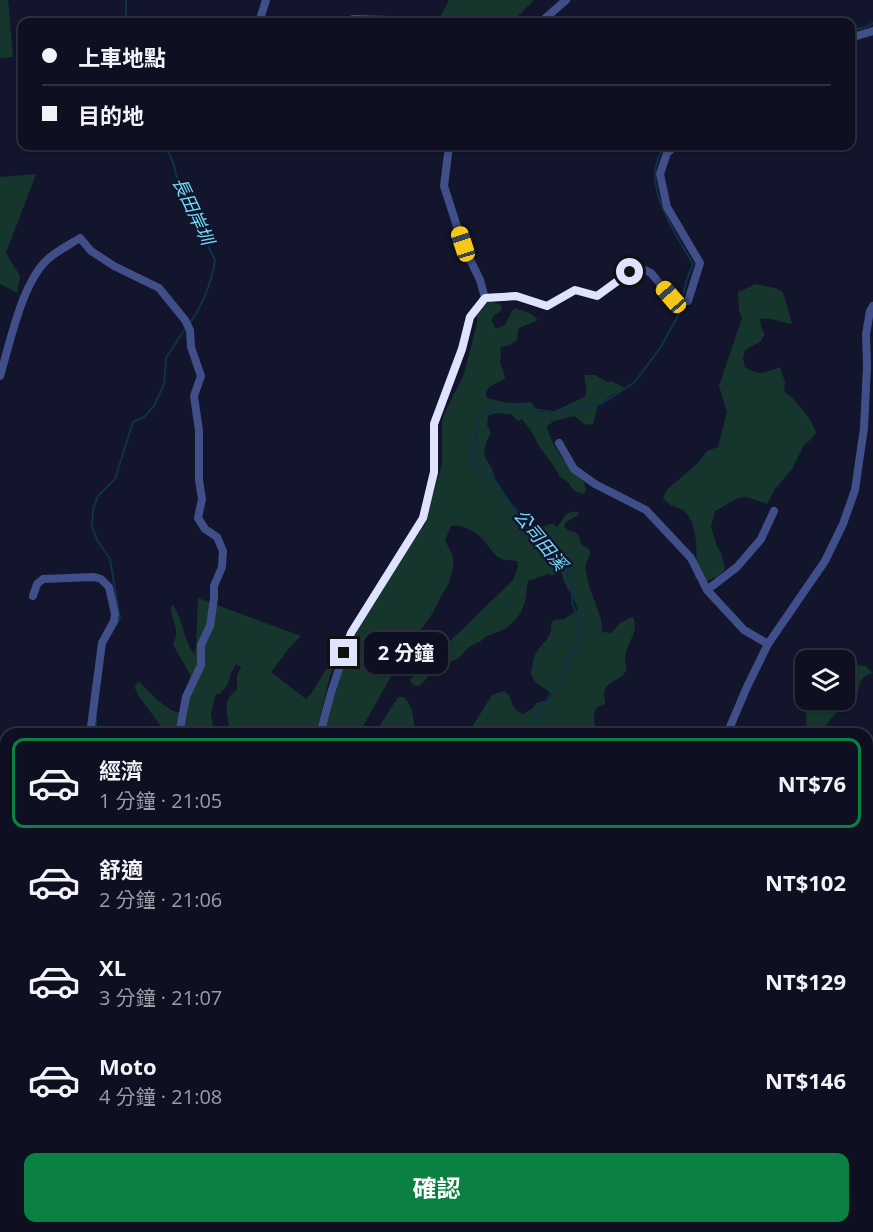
<!DOCTYPE html>
<html lang="zh-TW">
<meta charset="utf-8">
<style>
:root{--surface:#0e1021;--page:#1c1e2e;--text:#f1f3f6;--muted:#9b9da5;--line:#2e303f;--accent:#0b8043}
body{margin:0;font-family:"Open Sans","Noto Sans TC",sans-serif;background:var(--page);color:var(--text);height:100vh;display:flex;flex-direction:column;font-size:22px;white-space:nowrap}
*{box-sizing:border-box;margin:0}
p{font-size:20px;color:var(--muted)}
.icon{flex:none;width:33px;height:33px;fill:none;stroke:currentColor;stroke-width:2;stroke-linecap:round;stroke-linejoin:round}
.map{position:relative;flex:1;overflow:hidden}
.side{position:absolute;left:0px;top:728px;width:873px;height:506px;display:flex;flex-direction:column;background:var(--surface);border-radius:18px 18px 0 0;box-shadow:0 2px 4px #0004,0 0 0 2px var(--line)}
.side>*{flex:none}
.banner{position:absolute;left:18px;top:18px;width:837px;height:132px;border-radius:12px;box-shadow:0 2px 4px #0004,0 0 0 2px var(--line);display:grid;align-content:center;height:132px;padding:0 24px;background:var(--surface)}
.fabs{position:absolute;left:795px;top:650px;display:grid;gap:12px}
.fabs a{display:grid;place-items:center;width:60px;height:60px;border-radius:12px;background:var(--surface);box-shadow:0 2px 4px #0004,0 0 0 2px var(--line);font-size:30px}
.end{position:absolute;width:27px;height:27px;margin:-14px;border:8px solid #dfe3fe;background:#111;box-shadow:0 0 0 3px #111}
.from{border-radius:50%}
.bubble{position:absolute;height:42px;border-radius:12px;background:var(--surface);box-shadow:0 2px 4px #0004,0 0 0 2px var(--line);font-size:20px;font-weight:700;line-height:42px;text-align:center}
.car{position:absolute;width:18px;height:36px;margin:-18px -9px;border-radius:8px;box-shadow:0 0 4px 2px #0007;background:linear-gradient(#f5c518 24%,#345 0 40%,#f5c518 0 76%,#345 0 86%,#f5c518 0)}
.banner b{display:flex;align-items:center;gap:21px;height:57px;font-size:22px}
.banner b+b{border-top:2px solid var(--line)}
.banner i{width:15px;height:15px;background:var(--text)}
ul{padding:10px 0 0;list-style:none}
li{display:flex;align-items:center;gap:18px;height:90px;margin:0 12px 9px;padding:0 12px;border:3px solid transparent;border-radius:12px}
li div{flex:1}
li b{display:block;font-size:22px}
li em{font-style:normal;font-weight:700}
li.selected{border-color:var(--accent)}
li>.icon{width:54px;height:54px;stroke-width:1.5}
.cta{display:flex;gap:12px;margin-top:auto;padding:12px 24px}
.cta a{flex:1;height:69px;border-radius:12px;background:var(--accent);color:#fff;font-size:24px;font-weight:700;line-height:69px;text-align:center}
.map>svg:first-child{display:block}
.green{fill:#16362d}
.lines{fill:none;stroke-linecap:round;stroke-linejoin:round}
.stream{stroke:#0e324a;stroke-width:2}
.minor{stroke:#404f89;stroke-width:8}
.route{stroke:#dfe3fe;stroke-width:8}
.labels{text-anchor:middle;stroke-width:5;stroke-linejoin:round;paint-order:stroke}
.water-label{font-size:18px;font-style:italic;fill:#72dbf9;stroke:#13152c}
</style>
<div class="map">
<svg width="873" height="1232" viewBox="0 0 873 1232">
<rect width="100%" height="100%" fill="#13152c"/>
<path class="green" d="M0 0H8L13 57 0 58Z
M449 0H534L512 22H438Z
M36 174 6 253 20 276 17 293 0 284V177Z
M756 284 775 288 783 292 792 324C781 323 772 317 760 319L761 327 765 334 760 342 745 350 743 359 745 367C760 377 765 372 780 367L785 382 784 391C795 399 813 420 816 433L809 441 804 445 792 469 775 489 767 504 747 497 738 498 715 511 711 527 717 546 722 555 725 569 719 576 702 583 695 578C697 561 699 526 686 513 679 505 672 510 663 498 667 487 674 484 683 476 692 469 701 460 707 451L718 447 727 412 719 386 742 318 739 310 738 292Z
M491 302 499 304 502 307 501 311 493 316 492 321 496 329 505 325 512 311 515 308 530 313 538 320 519 328 518 331 517 340 510 345 501 347C500 353 502 357 500 363L504 373 505 378C498 385 482 385 487 398 505 403 511 404 531 402L538 412H552L584 397C590 389 583 383 585 375H595L607 382 612 381 625 388C621 392 618 392 613 394 608 397 604 402 598 405L593 424C584 427 580 420 574 416L554 421 547 426C547 433 560 457 565 461 570 466 568 461 574 466 580 470 586 484 586 492L583 494 574 491 568 482 560 477 554 466 538 445 534 435 522 419 518 421 511 414C501 415 498 410 488 416L487 425 491 433 486 443 484 452 485 457 492 469 497 484 509 503 517 509 525 525 531 531 550 524H554L557 527C565 518 563 510 579 512L577 516 566 522 564 526C572 536 578 526 581 544L589 549 590 554 585 567 589 586 601 619 602 632 611 633 621 622 625 621 629 618 633 617C640 632 626 643 625 658 624 663 628 666 626 671 621 681 605 680 604 694 604 697 605 700 605 704L596 708C594 714 593 720 595 726L600 728 604 733H461L468 731 472 727 492 695 504 691 509 695C512 704 513 709 523 714L533 708 536 703 548 700 552 696C547 687 535 686 532 676 530 671 531 672 532 667 534 662 533 657 536 653 542 643 553 637 551 624L554 620 564 619 578 610C575 597 563 585 561 571L554 575 548 574 528 581 525 602 520 614 515 620 505 629 485 637 481 641 469 647 459 658 445 664 434 671 419 686 413 685 410 680 414 676 425 671 434 661 444 647 513 580 518 567 517 561C511 560 503 561 498 557 493 553 489 547 485 542 478 533 463 523 451 526L445 540C447 545 451 551 453 557 455 567 450 580 446 589 444 591 442 594 441 596 433 618 415 636 401 654V659L359 733 323 734 351 642 367 606 425 524 442 464V423L444 414 464 374 477 323V314L486 303Z
M198 598 301 636C289 646 281 660 271 672L306 699 311 694 335 655 340 654 330 676 316 733H231C228 717 220 700 237 690V675L241 667 236 664 231 673 228 684 220 694H216L211 713 214 733H156L160 725 138 695 134 686 139 682C151 692 164 710 180 713L191 676 173 645C182 626 168 620 172 604 184 620 182 637 194 654L196 647Z
M845 664 865 666 873 673C858 676 859 687 857 700 841 710 830 714 823 733H807L806 713 807 699H844Z
M398 697H404C414 708 414 720 414 733H367L379 727Z
M120 1227H256L253 1232H124Z
M361 1227H447C443 1232 437 1232 431 1230L427 1232H356Z
M697 1227H784L785 1232H697Z"/>
<g class="lines">
<path class="stream" d="M126 22V0
M850 31 866 27 873 23
M166 146 174 165 179 187 215 260C212 282 202 307 189 324
M109 637 120 619 110 559 97 540 92 527 93 509 98 496 115 479 133 422 144 417 154 406 164 384 166 358 185 329
M96 734V716
M522 734 544 705 562 677 582 629 572 602 573 589 565 567 526 527 491 474 472 465 479 418 492 410 511 406 553 412 601 404 635 382 660 348 678 316 686 282 693 264C675 232 637 181 665 146
M0 940 6 935
M92 1227V1232
M687 1232 689 1227"/>
<path class="minor" d="M259 22 266 0
M349 22 353 19 390 20 400 22
M541 22 566 0
M850 38 873 31
M675 146 667 153 660 174 667 207 700 263 688 301
M485 298 517 296 547 306 575 290 597 296 630 272 641 268 651 273 671 297 676 299
M0 376C10 343 22 282 48 259 57 251 69 245 80 238L91 251 114 266 159 288 185 320 190 330 191 347 201 376 194 396 199 431V480L202 499 198 518 205 529 217 537 223 551 222 567 214 586V598L210 626 201 645V665L186 697 179 734
M559 443 574 469 595 484 646 510 691 558 707 590 744 630 768 644
M707 590 737 567 761 539 774 511
M33 596 37 584 43 579 94 577 101 579 109 587 115 614 114 621 102 643 90 734
M320 734 331 693 351 633 423 518 434 473V424L462 349 470 317 485 298 480 280 463 245 444 186 449 146
M727 734 746 689 768 644 825 561 843 524 855 490 864 428 867 366 866 334 870 311 873 306
M0 892 6 886
M867 967 873 958
M867 1010 873 1011
M867 1034 873 1027
M267 1232 274 1227
M626 1232 631 1227"/>
</g>
<g class="lines">
<path class="route" d="M344 653 351 633 423 518 434 472V424L462 349 470 317 485 298 516 296 547 306 575 290 597 296 630 272"/>
</g>
<g class="labels">
<g class="water-label">
<text transform="translate(193 211) rotate(65)" y="6">長田岸圳</text>
<text transform="translate(540 540) rotate(51)" y="6">公司田溪</text>
</g>
</g>
</svg>
<div class="fabs">
<a><svg class="icon" aria-label="layers" viewBox="0 0 24 24"><path d="M12 4l9 5-9 5-9-5zM3 14l9 5 9-5"/></svg></a>
</div>
<i class="end from" style="left:630px;top:272px"></i>
<i class="end" style="left:344px;top:653px"></i>
<div class="bubble" style="left:364px;top:632px;width:84px">2 分鐘</div>
<i class="car" style="left:463px;top:244px;rotate:342deg"></i>
<i class="car" style="left:671px;top:297px;rotate:319deg"></i>
<div class="banner">
<b><i class="from"></i>上車地點</b>
<b><i></i>目的地</b>
</div>
<section class="side">
<ul>
<li class="selected"><svg class="icon" aria-label="car" viewBox="0 0 24 24"><path d="M5 17H2v-5l4-1 3-4h7l3 4 3 1v5h-3M9 17h6M6 11h13"/><circle cx="7" cy="17" r="2"/><circle cx="17" cy="17" r="2"/></svg><div><b>經濟</b><p>1 分鐘 · 21:05</p></div><em>NT$76</em></li>
<li><svg class="icon" aria-label="car" viewBox="0 0 24 24"><path d="M5 17H2v-5l4-1 3-4h7l3 4 3 1v5h-3M9 17h6M6 11h13"/><circle cx="7" cy="17" r="2"/><circle cx="17" cy="17" r="2"/></svg><div><b>舒適</b><p>2 分鐘 · 21:06</p></div><em>NT$102</em></li>
<li><svg class="icon" aria-label="car" viewBox="0 0 24 24"><path d="M5 17H2v-5l4-1 3-4h7l3 4 3 1v5h-3M9 17h6M6 11h13"/><circle cx="7" cy="17" r="2"/><circle cx="17" cy="17" r="2"/></svg><div><b>XL</b><p>3 分鐘 · 21:07</p></div><em>NT$129</em></li>
<li><svg class="icon" aria-label="car" viewBox="0 0 24 24"><path d="M5 17H2v-5l4-1 3-4h7l3 4 3 1v5h-3M9 17h6M6 11h13"/><circle cx="7" cy="17" r="2"/><circle cx="17" cy="17" r="2"/></svg><div><b>Moto</b><p>4 分鐘 · 21:08</p></div><em>NT$146</em></li>
</ul>
<div class="cta"><a>確認</a></div>
</section>
</div>
